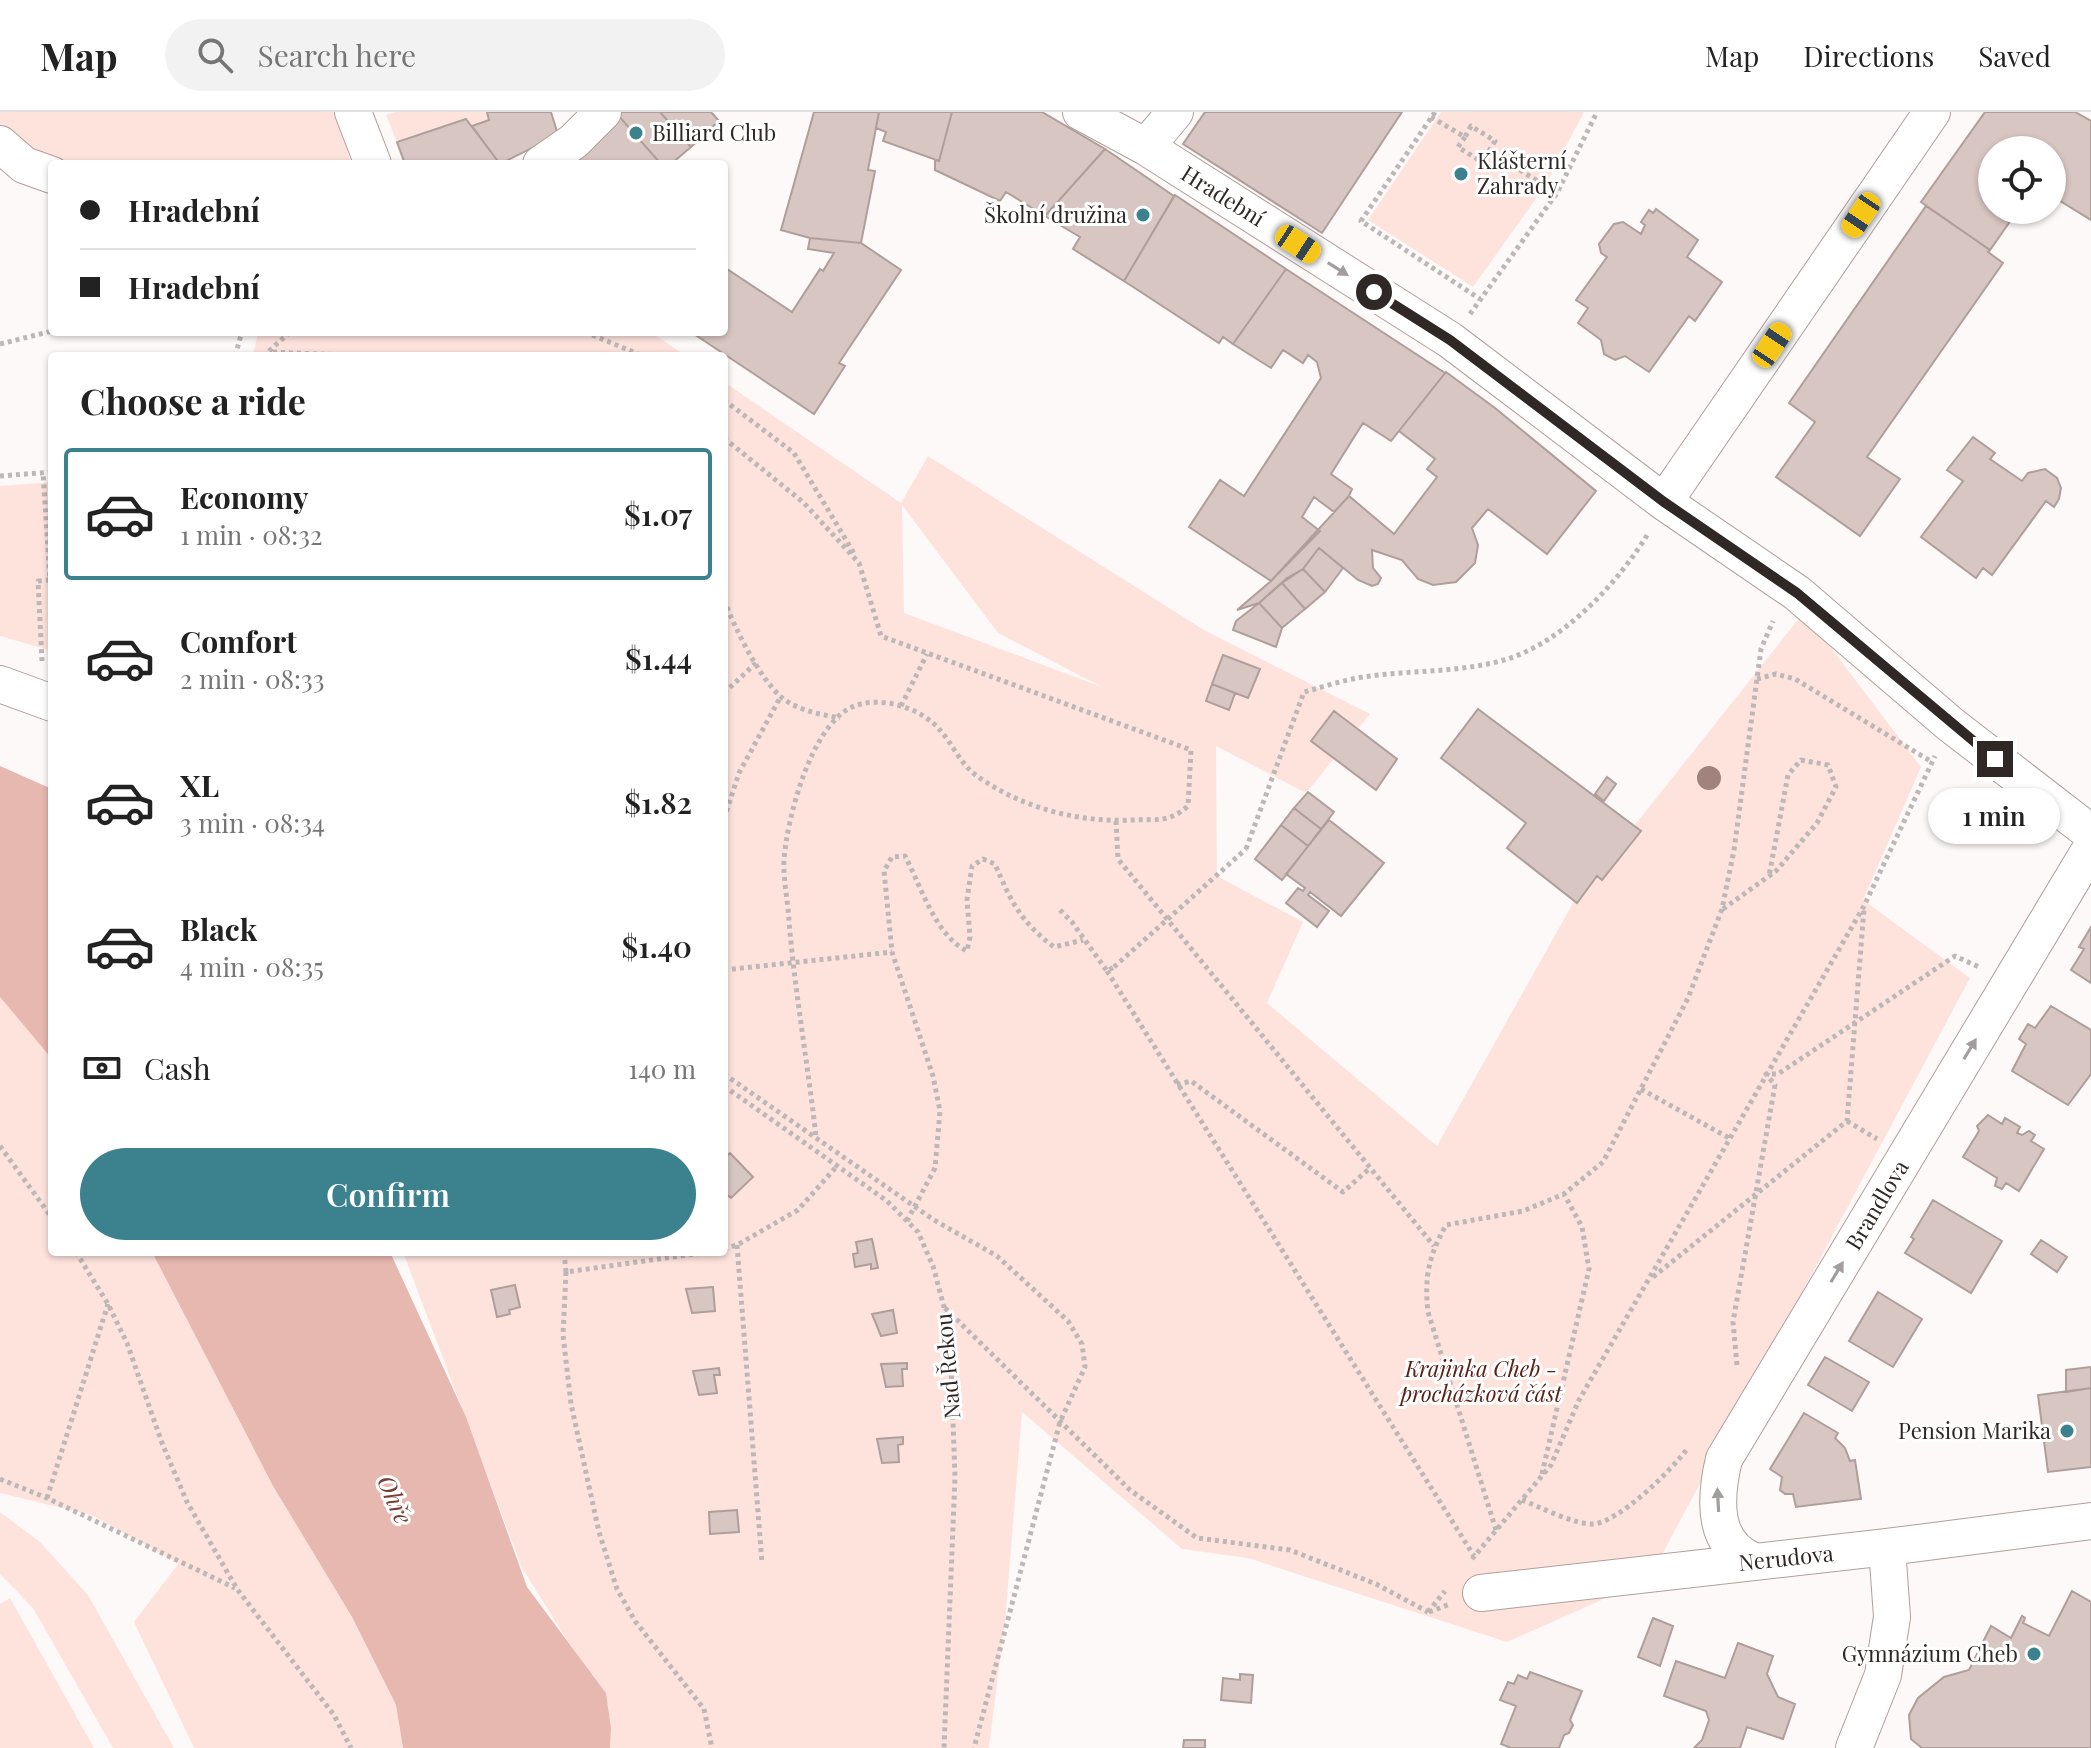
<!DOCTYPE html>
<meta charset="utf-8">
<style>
:root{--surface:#fff;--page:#f2f2f2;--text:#222;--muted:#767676;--line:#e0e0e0;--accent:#3c818e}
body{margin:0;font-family:"Playfair Display",serif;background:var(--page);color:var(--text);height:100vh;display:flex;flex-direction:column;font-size:30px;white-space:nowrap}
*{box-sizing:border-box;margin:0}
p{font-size:26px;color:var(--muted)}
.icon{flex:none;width:44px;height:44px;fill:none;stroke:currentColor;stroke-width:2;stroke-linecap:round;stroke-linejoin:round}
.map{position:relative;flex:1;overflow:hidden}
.side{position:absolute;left:48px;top:240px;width:680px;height:904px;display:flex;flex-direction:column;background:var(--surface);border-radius:8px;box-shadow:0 2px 6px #0004}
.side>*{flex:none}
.top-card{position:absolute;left:48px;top:48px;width:680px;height:176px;border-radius:8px;box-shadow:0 2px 6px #0004;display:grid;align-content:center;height:176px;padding:0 32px;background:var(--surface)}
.tools{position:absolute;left:1978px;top:24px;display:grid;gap:16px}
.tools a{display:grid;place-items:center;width:88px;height:88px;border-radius:50%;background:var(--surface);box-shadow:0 2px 6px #0004;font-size:40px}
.end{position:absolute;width:36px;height:36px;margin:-18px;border:10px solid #2f2826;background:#fff;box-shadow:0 0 0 4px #fff}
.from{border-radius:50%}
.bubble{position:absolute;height:56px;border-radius:28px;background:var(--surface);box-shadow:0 2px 6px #0004;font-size:26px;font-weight:600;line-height:56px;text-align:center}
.car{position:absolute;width:24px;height:48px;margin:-24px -12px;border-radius:10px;box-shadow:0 0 6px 2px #0007;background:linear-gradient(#f5c518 24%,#345 0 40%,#f5c518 0 76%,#345 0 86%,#f5c518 0)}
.top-card b{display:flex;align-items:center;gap:28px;height:76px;font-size:30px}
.top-card b+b{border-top:2px solid var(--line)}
.top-card i{width:20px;height:20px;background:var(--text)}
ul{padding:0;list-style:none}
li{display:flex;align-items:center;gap:24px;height:132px;margin:0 16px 12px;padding:0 16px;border:4px solid transparent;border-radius:8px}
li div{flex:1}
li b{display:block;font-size:30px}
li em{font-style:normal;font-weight:600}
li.current{border-color:var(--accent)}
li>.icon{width:72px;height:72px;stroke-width:1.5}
h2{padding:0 32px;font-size:36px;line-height:96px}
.pay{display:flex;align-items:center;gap:20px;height:88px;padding:0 32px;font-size:30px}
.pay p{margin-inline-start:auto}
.action{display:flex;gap:16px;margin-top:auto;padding:16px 32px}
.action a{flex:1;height:92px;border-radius:48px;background:var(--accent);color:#fff;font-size:32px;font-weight:600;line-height:92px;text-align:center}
header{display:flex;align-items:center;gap:48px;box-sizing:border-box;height:112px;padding:0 40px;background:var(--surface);border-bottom:2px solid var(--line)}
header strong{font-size:38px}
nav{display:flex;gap:44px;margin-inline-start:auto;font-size:28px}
.search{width:560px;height:72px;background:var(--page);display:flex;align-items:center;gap:20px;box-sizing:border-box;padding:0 28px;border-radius:44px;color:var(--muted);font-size:30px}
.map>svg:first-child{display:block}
.green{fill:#fee3dd;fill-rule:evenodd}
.water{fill:#e6b8af}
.building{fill:#d8c6c2;stroke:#af9e9a;stroke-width:2}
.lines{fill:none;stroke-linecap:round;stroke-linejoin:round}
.minor-casing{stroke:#b09f9b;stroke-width:38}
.path{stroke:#bdb8b7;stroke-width:5;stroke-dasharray:4 4;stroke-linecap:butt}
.minor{stroke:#fff;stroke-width:36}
.path-bridge{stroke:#bdb8b7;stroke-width:5;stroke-dasharray:4 4;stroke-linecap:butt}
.tree{fill:#a2827c}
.oneway{fill:#a19e9d}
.route{stroke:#2f2826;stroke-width:10}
.poi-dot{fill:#3c818e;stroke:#fff;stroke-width:3}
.labels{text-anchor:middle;stroke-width:6;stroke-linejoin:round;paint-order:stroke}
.poi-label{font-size:22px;fill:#2f2826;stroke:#fff;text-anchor:end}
.street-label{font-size:22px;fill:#2f2826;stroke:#fff}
.park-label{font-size:22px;font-style:italic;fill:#582017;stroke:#fff}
.water-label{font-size:24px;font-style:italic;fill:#783d33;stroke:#fff}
</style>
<header>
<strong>Map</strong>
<div class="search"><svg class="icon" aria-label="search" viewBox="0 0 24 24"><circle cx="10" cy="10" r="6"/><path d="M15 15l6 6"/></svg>Search here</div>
<nav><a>Map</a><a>Directions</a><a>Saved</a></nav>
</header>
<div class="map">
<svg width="2091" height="1636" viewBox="0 0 2091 1636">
<rect width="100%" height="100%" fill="#fdf9f8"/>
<path class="green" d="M0 0H337L351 52H52L0 32Z
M395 0H487L489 8 472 14 466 7 397 30 386 3Z
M1441 0H1584L1545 74 1473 175 1368 108Z
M258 220H651L686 244H253Z
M724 270 901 391 928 344 1204 518 1370 602 1306 681 1216 634 1217 764 1303 810 1267 891 1437 1034 1573 791 1804 500 1921 655 1863 788 1970 866 1649 1467 1507 1530 1248 1446 1182 1437 1022 1300 1006 1499 989 1636H610L611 1616 606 1581 569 1531 522 1456 403 1140H724ZM902 393 998 521 1102 575 904 501Z
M52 370V539L0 524V374Z
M0 885 52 947V1140H152L273 1374 352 1505 396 1593 403 1636H194L134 1510 179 1451 91 1403 0 1381Z
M0 1400 40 1430 88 1483 174 1636H113L33 1496 0 1462Z
M10 1486 94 1636H0V1492Z"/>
<path class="water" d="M0 654 52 677V947L0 885Z
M152 1140H390L466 1305 527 1475 606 1581 611 1616 610 1636H403L396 1593 352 1505 273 1374Z"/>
<path class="building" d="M487 0H551L558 23 500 52 472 14 489 8Z
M619 0H660L691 35 671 52H661L617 2Z
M660 0H711L719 9 691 35Z
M814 0H879L868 58 875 59 861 131 810 126 781 118Z
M879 0H952L939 49 883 29 886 20 876 16Z
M952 0H1042L1105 37 1045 104 1006 80 1000 89 935 58V48L939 49Z
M1205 0H1402L1322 121 1183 32Z
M2075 0 2091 9V108L2052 84V38H1992V98H2018L1990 138 1921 90 1985 0Z
M617 2 661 52H563Z
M466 7 500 52H405L397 30Z
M1105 37 1174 84 1124 169 1073 137 1080 125 1045 104Z
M1175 83 1286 157 1233 232 1223 225 1219 231 1124 169Z
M1926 94 1990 138 1988 140 2003 151 1867 345 1900 367 1860 424 1776 365 1815 310 1789 291Z
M1656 97 1698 128 1687 145 1722 170 1695 209 1689 204 1649 260 1625 244 1615 248 1604 242 1601 228 1578 211 1588 196 1576 188 1607 145 1601 141 1599 132 1614 112 1623 110 1641 122 1645 113 1641 110 1649 98 1653 101Z
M810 126 861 131 901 158 839 251 845 254 814 302 691 220H724V155L792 200 820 157 823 159 834 141 808 137Z
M1286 157 1445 261 1391 329 1363 311 1331 362 1352 377 1349 384 1334 400 1314 385 1302 405 1320 419 1271 469 1189 415 1220 368 1244 384 1321 266 1317 250 1308 243 1303 251 1283 238 1271 256 1233 232Z
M1446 260 1495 296 1596 379 1547 442 1488 397 1472 416 1478 433 1475 451 1456 470 1433 473 1418 467 1402 448 1372 438 1373 456 1381 466 1378 472 1372 474 1358 468 1319 436 1303 457 1287 466 1259 491 1237 498 1271 469 1349 384 1394 422 1437 365 1427 357 1435 347 1399 319Z
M1973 325 1995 341 1990 347 2022 369 2028 361 2045 357 2057 366 2061 376 2059 387 2054 395 2046 389 1992 463 1983 456 1976 466 1921 425 1963 369 1947 358Z
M1319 436 1343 456 1325 480 1303 457Z
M1303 457 1325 480 1305 497 1282 471Z
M1282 471 1305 497 1282 516 1259 491Z
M1259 491 1282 516 1276 535 1233 518 1236 509Z
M1223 543 1260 557 1248 586 1212 572Z
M1212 572 1235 581 1229 598 1206 589Z
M1478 597 1641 719 1602 768 1597 764 1577 791 1507 736 1526 711 1441 646Z
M1334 599 1397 647 1376 678 1311 629Z
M1607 665 1616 672 1604 689 1595 682Z
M1308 680 1334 700 1321 717 1294 696Z
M1294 696 1321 717 1308 734 1281 713Z
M1329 708 1384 751 1341 804 1310 780 1308 783 1329 799 1317 815 1286 791 1298 776 1303 779 1305 776 1286 762Z
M1281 713 1308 734 1282 768 1255 747Z
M2091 815V871L2071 858 2084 837 2079 835Z
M2051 894 2091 918V962L2068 993 2012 959 2026 932 2019 927 2028 912 2035 916Z
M1988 1003 2002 1012 2005 1006 2020 1015 2017 1021 2022 1023 2029 1019 2035 1023 2031 1029 2044 1037 2019 1079 2006 1071 2002 1077 1995 1074 1997 1066 1963 1045 1979 1019 1977 1014Z
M730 1041 753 1065 731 1086 724 1080V1046Z
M1933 1088 2002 1129 1971 1181 1905 1141 1914 1127 1911 1125Z
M872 1127 878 1156 871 1157V1152L855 1155 853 1142 858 1141 856 1130Z
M2041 1128 2067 1145 2057 1160 2031 1142Z
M515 1173 520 1195 509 1198 510 1202 497 1205 491 1178Z
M713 1175 715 1199 692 1201 686 1177Z
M1878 1180 1922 1207 1893 1255 1849 1229Z
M893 1198 897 1221 881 1224 872 1202Z
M1825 1245 1869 1270 1852 1299 1808 1273Z
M907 1251V1257H902L903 1274 886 1275 881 1252Z
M2091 1255V1276L2066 1280V1258Z
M719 1256 720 1263H714L717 1281 699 1283 693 1259Z
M2091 1276V1355L2048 1360 2038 1283Z
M1804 1301 1838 1321 1835 1326 1845 1336 1850 1349 1855 1348 1861 1387 1796 1395 1793 1382H1785L1780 1378 1782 1365 1770 1357Z
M903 1325V1332L898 1333 899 1350 882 1351 877 1327Z
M737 1398 739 1420 710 1422 709 1400Z
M2072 1479 2091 1490V1636H1922L1911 1627 1909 1603 1918 1586 1944 1565 1969 1558 1991 1514 2011 1526 2022 1504 2025 1506 2023 1511 2049 1524Z
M1653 1506 1673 1514 1660 1554 1638 1545Z
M1738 1531 1773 1544 1767 1562 1778 1585 1795 1592 1783 1627 1747 1615 1740 1636H1694L1702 1628 1709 1608 1706 1599 1664 1584 1676 1549 1725 1566Z
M1530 1560 1582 1579 1570 1608 1573 1613 1569 1621 1564 1623 1559 1636H1511L1501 1632 1516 1594 1500 1588 1508 1570 1514 1572 1518 1563 1527 1567Z
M1240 1562 1253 1563 1251 1591 1221 1588 1223 1566 1240 1568Z
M1184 1628H1205V1636H1183Z"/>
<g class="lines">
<g class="minor-casing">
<path id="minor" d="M353 0 373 52
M1081 0 1146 35 1450 228 1664 390 1797 481 1950 612 2091 721
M0 32 24 53 52 63
M1146 35 1175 0
M541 52 574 29 603 0
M1664 390 1932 0
M0 572 52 591
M1754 1449C1711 1433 1715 1385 1724 1347L2091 736
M1481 1481 1887 1435 2091 1409
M1854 1636 1883 1563 1892 1505 1887 1435"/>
</g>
<path class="path" d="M1435 0 1361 109 1480 187
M1431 5 1465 25 1471 14 1495 29 1489 39 1557 81
M1465 25 1458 35 1482 50 1489 39
M1470 202 1557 81 1597 0
M585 220 643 244
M0 232 52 219
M269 239 290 220
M235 244 242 220
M268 244 269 240 372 244
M724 288 794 341 855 443
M724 326 804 391 859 451 881 524 1191 638 1188 694C1169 711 1156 707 1132 708 1078 711 1020 695 977 664 961 653 952 631 939 617 920 595 877 582 850 596 810 617 787 707 784 748 783 768 788 789 789 809 795 881 808 953 816 1025
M0 364 52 360
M724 488C735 516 758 564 781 585 798 599 820 602 840 606
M42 549 38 469 50 468 43 361
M1757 567 1776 562 1795 567 1932 650
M724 581 756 551
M901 594 927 542
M724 707 739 661 781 584
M1116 709 1118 747 1434 1134
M1246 737 1304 580C1323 575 1343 568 1363 565 1410 558 1458 561 1504 548 1563 531 1619 470 1649 420
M1723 797 1776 759 1817 711 1836 675 1828 653 1801 648 1788 663 1769 764
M1060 798 1072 810 1107 859 1114 855
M724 858 892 840
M1107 859 1474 1444
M724 962 934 1108 997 1144 1068 1209 1082 1232 1085 1255 1060 1310 974 1636
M1177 973 1191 969 1343 1080 1370 1056
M724 974 887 1089 918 1120 933 1154 944 1195 951 1252 955 1365 944 1636
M1641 977 1729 1026
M1847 1009 1877 1027
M0 1034 52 1106
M907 1109 935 1056 940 999 933 964 892 840 884 759 892 745 905 744C921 774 935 823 967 839L970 825 967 788 972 754 983 747 995 752C1011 790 1021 810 1054 835L1083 828
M737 1133 762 1451
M724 1137 737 1133 798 1098 837 1054
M76 1140 108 1192 127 1231 162 1331 187 1390 237 1477 334 1603 351 1636
M564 1140 566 1160 709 1140
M566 1160 563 1223 571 1292 599 1420 617 1477 635 1509 704 1597 712 1636
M1653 1165 1847 1009 1864 797
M945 1196 1130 1378 1197 1426 1290 1438 1376 1472 1428 1500
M1737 1253 1733 1210 1775 973 1766 962H1778L1955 844 1979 855
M1542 1362 1589 1157 1582 1115 1564 1082
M0 1367 47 1386 235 1476
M47 1386 108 1192
M1522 1388C1540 1395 1573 1412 1592 1412 1617 1412 1672 1358 1687 1337
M1496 1418 1428 1200C1424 1164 1429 1144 1446 1113L1523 1099 1564 1082 1603 1050 1688 886 1722 797 1734 738 1761 537 1773 509
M1472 1447 1551 1353 1579 1288 1864 794 1935 644
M1428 1500 1445 1479
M1429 1500 1450 1492"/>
<use href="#minor" class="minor"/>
<path class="path-bridge" d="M1114 855 1246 737"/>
</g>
<circle class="tree" cx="1709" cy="666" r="12"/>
<defs><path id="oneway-solid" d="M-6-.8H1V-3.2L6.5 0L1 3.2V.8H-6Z" transform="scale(2)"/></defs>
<g class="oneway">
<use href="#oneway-solid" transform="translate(1338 157) rotate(32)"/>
<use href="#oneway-solid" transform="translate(1970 937) rotate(-59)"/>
<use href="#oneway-solid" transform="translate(1837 1160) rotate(-59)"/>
<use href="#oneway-solid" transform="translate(1718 1388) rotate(-93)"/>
</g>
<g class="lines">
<path class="route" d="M1374 180 1450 228 1664 390 1797 481 1995 647"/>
</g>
<g class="poi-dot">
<circle cx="636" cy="21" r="8"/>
<circle cx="1461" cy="62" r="8"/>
<circle cx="1143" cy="103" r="8"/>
<circle cx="2067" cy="1319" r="8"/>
<circle cx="2034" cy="1542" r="8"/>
</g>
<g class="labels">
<g class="poi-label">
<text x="652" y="29" text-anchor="start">Billiard Club</text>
<text x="1477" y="57" text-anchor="start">Klášterní<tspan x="1477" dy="25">Zahrady</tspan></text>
<text x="1127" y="111">Školní družina</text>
<text x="2051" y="1327">Pension Marika</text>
<text x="2018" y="1550">Gymnázium Cheb</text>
</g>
<g class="street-label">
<text transform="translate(1223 84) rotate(32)" y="8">Hradební</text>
<text transform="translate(1877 1093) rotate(-59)" y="8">Brandlova</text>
<text transform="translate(948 1254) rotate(-95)" y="8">Nad Řekou</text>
<text transform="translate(1786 1446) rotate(-6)" y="8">Nerudova</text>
</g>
<g class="park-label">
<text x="1481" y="1265">Krajinka Cheb -<tspan x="1481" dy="25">procházková část</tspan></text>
</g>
<g class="water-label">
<text transform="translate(394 1388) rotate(66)" y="8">Ohře</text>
</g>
</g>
</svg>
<div class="tools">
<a><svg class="icon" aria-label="locate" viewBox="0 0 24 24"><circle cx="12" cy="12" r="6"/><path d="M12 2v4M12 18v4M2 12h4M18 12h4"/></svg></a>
</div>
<i class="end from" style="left:1374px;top:180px"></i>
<i class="end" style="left:1995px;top:647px"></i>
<div class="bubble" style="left:1928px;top:676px;width:132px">1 min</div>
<i class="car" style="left:1861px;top:103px;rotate:214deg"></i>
<i class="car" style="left:1298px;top:132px;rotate:123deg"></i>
<i class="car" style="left:1772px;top:233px;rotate:34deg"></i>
<div class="top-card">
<b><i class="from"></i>Hradební</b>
<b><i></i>Hradební</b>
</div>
<section class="side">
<h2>Choose a ride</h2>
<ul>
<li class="current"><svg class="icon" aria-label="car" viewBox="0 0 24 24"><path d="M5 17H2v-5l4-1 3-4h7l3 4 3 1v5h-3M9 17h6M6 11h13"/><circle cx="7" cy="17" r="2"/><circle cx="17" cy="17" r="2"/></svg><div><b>Economy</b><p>1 min · 08:32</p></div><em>$1.07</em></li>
<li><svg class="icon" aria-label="car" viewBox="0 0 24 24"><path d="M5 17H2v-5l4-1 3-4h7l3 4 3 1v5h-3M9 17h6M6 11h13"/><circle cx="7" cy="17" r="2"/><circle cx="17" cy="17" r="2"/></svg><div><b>Comfort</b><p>2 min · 08:33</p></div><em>$1.44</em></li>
<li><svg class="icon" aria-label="car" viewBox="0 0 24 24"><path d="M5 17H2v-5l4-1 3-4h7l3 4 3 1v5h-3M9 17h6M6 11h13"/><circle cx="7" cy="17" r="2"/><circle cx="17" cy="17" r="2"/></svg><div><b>XL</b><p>3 min · 08:34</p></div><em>$1.82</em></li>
<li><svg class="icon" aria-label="car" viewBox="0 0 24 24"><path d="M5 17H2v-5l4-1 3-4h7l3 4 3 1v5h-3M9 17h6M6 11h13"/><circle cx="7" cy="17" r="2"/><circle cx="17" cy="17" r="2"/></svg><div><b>Black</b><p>4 min · 08:35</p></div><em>$1.40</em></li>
</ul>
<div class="pay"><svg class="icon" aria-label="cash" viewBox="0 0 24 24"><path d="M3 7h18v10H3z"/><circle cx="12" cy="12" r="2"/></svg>Cash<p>140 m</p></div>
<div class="action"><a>Confirm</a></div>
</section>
</div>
